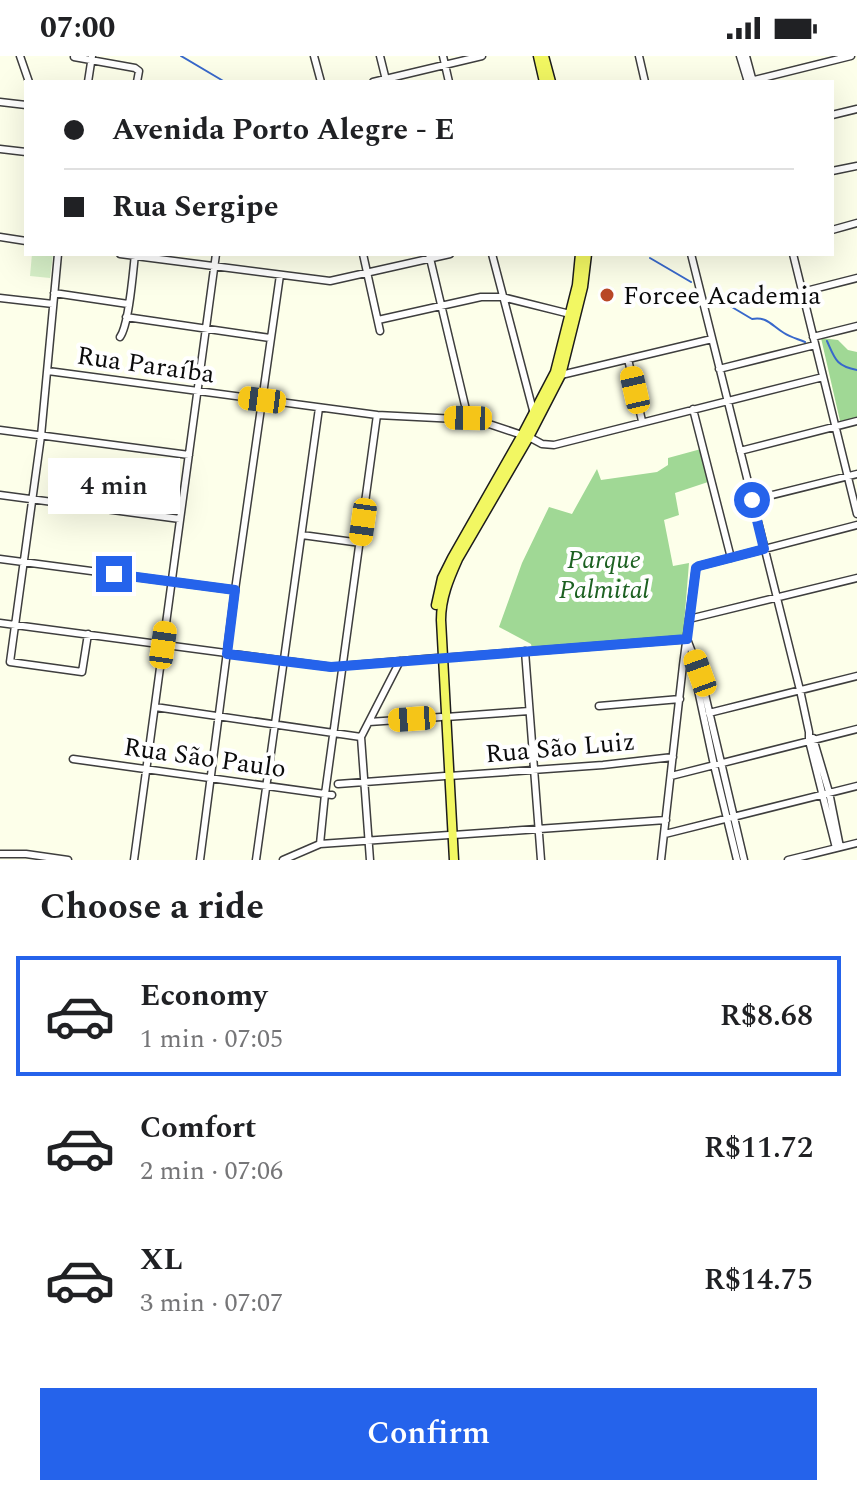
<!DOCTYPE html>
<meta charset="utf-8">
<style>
:root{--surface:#fff;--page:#f2f2f2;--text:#202124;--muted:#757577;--line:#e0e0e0;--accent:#2563eb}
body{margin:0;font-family:Spectral,serif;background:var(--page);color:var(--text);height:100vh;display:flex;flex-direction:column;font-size:30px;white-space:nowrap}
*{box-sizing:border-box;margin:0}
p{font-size:26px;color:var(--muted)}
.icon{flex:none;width:44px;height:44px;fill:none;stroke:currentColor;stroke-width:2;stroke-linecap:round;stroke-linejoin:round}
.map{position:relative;height:804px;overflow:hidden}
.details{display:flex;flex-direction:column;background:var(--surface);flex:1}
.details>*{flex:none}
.banner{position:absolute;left:24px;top:24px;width:810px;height:176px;border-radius:0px;box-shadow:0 8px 32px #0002;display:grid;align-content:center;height:176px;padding:0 40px;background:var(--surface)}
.end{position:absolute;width:36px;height:36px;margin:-18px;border:10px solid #2563eb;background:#fff;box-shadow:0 0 0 4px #fff}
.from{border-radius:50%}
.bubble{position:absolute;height:56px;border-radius:0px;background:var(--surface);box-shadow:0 8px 32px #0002;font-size:26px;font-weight:600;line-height:56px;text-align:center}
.car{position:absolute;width:24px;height:48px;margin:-24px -12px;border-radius:10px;box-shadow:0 0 6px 2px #0007;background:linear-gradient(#f5c518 24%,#345 0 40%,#f5c518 0 76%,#345 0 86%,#f5c518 0)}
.banner b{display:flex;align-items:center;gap:28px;height:76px;font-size:30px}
.banner b+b{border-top:2px solid var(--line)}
.banner i{width:20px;height:20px;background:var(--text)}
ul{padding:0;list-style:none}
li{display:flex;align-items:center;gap:24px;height:120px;margin:0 16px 12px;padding:0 24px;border:4px solid transparent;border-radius:0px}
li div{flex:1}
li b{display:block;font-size:30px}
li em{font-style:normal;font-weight:600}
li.on{border-color:var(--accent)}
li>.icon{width:72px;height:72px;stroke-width:1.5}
h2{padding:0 40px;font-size:36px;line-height:96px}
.cta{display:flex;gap:16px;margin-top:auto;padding:16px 40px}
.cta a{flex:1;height:92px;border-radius:0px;background:var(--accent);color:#fff;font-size:32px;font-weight:600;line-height:92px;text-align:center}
.status{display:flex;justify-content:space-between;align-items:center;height:56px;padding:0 40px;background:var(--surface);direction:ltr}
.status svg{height:22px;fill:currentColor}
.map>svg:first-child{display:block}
.forest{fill:#a0d895}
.pitch{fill:#d6efc7}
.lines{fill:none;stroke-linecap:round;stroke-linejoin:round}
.stream{stroke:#3868cb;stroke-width:2}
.minor-casing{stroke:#3e3e3e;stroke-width:9}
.major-casing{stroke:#1c1c1c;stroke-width:11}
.minor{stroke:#fff;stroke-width:6}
.major{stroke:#f2f762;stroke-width:8}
.route{stroke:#2563eb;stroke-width:10}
.poi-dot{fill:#b94826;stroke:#fff;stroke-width:3}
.labels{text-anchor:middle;stroke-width:8;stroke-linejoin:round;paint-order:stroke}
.poi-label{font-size:26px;fill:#0b0b0b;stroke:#fff;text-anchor:start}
.street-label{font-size:26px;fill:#0b0b0b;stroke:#fff}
.park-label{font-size:26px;font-style:italic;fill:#1d6122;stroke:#fff}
</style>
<div class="status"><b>07:00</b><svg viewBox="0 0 49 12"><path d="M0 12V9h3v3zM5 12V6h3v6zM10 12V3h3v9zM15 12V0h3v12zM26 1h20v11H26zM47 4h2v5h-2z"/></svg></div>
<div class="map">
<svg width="857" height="804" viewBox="0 0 857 804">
<rect width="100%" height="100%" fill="#fdffea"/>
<path class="forest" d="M821 282 838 284 848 294 857 296V363L840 365Z
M701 393 708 426 675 437 679 459 664 464 673 510 689 507 683 581 532 593 531 588 499 571 522 507 549 451 572 458 597 413 601 424 657 416 668 409V402Z"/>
<path class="pitch" d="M32 198H53L50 222 30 220Z"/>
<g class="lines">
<path class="stream" d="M181 0 225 26
M650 202 691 226
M710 238 752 263C767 260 772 270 784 277 790 281 798 283 805 286
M827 285C835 303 836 310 857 314"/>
<g class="minor-casing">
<path id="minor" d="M20 0 29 26
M314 0 321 26
M380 0 386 24
M443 0 449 26
M639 0 645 26
M740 0 748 26
M746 0 753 26
M74 1 135 12 139 15 137 26
M88 26 92 0
M373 26 482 0
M746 26 851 0
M0 46 26 49
M832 59 857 53
M0 93 26 96
M832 115 857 110
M832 174 857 167
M0 181 26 185
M58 198 41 380 10 606 82 616 88 578
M120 198 330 225 450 198
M363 198 380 275
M429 198 468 362
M492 198 534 358
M691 198 800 634 809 676V685L836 792
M793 198 857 458
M802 236 857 222
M54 237 128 248
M0 242 53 248
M126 261 270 282
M378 264 481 241H502L570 258
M120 281C129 269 133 216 135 198
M813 281 857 270
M628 303 642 365
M719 313 815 289
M48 315 377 359 477 364 522 379
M561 319 712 283
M693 353 731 502
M0 374 189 399
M529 381 542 388 554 389 823 321
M740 395 857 365
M0 439 180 463
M752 444 857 418
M302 479 361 487
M0 503 235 534
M689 563 857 522
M0 567 331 611 437 602
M687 583 700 617 744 804
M525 595 541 804
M443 602 687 583
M692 606 714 709 737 804
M599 650 680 643
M155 651 361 681
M709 657 857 620
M446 661 529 655
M369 666 441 661
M361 681 370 804
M361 681 400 605
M813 682 829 736 840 791
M73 703 332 739
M449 720 603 709 673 701
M671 720 857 673
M338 728 445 720
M665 778 857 730
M453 779 666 764
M320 788 325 738 377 359
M0 798H26L68 804
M134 804 216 198
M200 804 235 534 280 219
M256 804 319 352
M283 804 320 788 449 779
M661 804 683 609 696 512 699 510 857 469
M788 804 857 787"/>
</g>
<g class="major-casing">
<path id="major" d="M538 0 544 26
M544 0 551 26
M436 549 442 522 452 502 522 379 555 316 577 229 580 198
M454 804 441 564C441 542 449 523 458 503L529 381 561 319 583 231 587 198"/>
</g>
<use href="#minor" class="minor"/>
<use href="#major" class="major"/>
</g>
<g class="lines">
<path class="route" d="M114 518 235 534 227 598 331 611 687 583 696 512 699 510 764 493 752 444"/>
</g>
<circle class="poi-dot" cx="607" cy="239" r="8"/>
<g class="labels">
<g class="poi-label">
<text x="623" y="248">Forcee Academia</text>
</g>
<g class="street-label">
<text transform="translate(146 308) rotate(8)" y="9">Rua Paraíba</text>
<text transform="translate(560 691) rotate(-5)" y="9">Rua São Luiz</text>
<text transform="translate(205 701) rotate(8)" y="9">Rua São Paulo</text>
</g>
<g class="park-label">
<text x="604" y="512">Parque<tspan x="604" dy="30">Palmital</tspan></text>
</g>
</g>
</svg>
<i class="end from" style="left:752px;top:444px"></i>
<i class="end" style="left:114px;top:518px"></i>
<div class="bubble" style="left:48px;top:402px;width:132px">4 min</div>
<i class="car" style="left:635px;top:334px;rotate:347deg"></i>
<i class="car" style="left:262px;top:344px;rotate:277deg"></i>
<i class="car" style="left:468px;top:362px;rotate:271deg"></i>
<i class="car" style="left:363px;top:466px;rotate:188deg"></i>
<i class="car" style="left:163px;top:589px;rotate:8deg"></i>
<i class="car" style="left:700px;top:617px;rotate:340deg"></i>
<i class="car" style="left:412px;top:663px;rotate:266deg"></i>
<div class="banner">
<b><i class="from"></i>Avenida Porto Alegre - E</b>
<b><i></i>Rua Sergipe</b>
</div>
</div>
<section class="details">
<h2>Choose a ride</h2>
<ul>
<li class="on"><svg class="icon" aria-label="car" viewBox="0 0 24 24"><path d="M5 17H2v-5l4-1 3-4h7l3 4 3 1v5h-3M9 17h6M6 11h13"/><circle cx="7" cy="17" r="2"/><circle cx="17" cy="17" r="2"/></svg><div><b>Economy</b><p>1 min · 07:05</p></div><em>R$8.68</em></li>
<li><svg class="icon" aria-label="car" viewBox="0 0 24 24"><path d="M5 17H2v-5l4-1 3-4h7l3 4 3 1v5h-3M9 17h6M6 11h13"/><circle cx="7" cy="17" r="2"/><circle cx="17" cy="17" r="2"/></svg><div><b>Comfort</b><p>2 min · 07:06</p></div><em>R$11.72</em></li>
<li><svg class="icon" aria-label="car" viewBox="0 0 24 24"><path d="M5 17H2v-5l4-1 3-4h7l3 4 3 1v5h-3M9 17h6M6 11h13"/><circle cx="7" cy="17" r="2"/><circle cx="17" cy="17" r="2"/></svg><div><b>XL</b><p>3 min · 07:07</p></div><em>R$14.75</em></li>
</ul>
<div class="cta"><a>Confirm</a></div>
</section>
